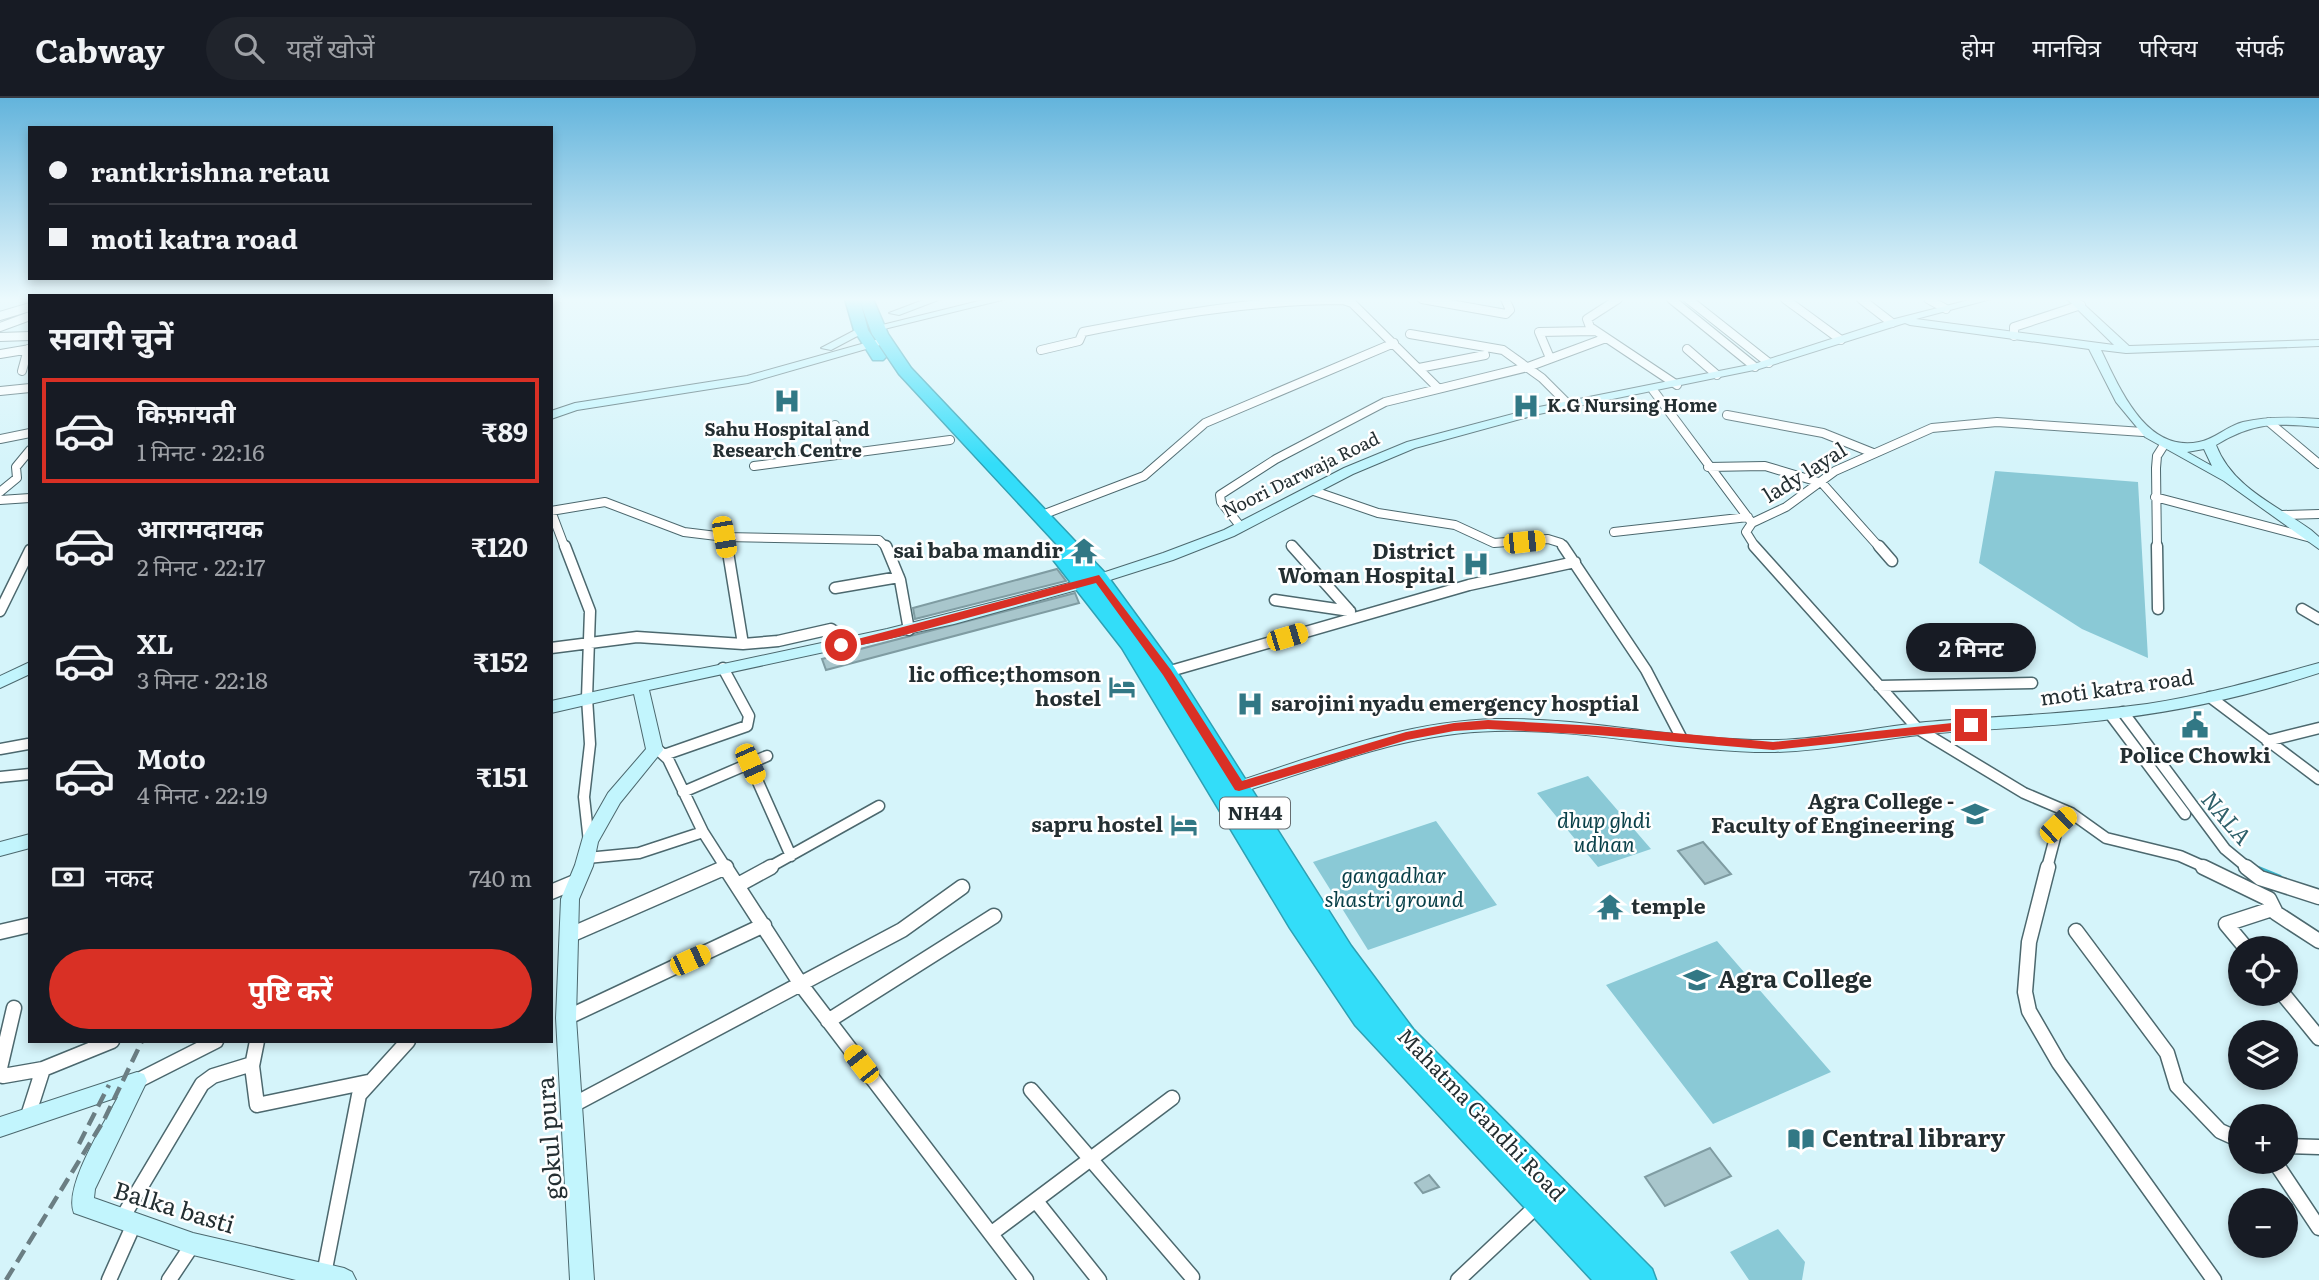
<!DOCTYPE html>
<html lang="hi">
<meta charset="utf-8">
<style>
:root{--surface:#171b24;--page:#20242c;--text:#f1f3f6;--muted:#9ea1a6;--line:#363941;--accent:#d93025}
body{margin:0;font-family:Literata,"Noto Sans Devanagari",serif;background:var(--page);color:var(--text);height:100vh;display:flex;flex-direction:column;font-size:26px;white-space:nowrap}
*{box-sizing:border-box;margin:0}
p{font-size:23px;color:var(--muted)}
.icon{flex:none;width:38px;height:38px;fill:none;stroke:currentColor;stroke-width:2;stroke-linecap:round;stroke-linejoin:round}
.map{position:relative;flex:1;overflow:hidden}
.side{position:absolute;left:28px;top:196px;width:525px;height:749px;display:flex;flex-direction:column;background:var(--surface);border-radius:0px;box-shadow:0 4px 10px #0003}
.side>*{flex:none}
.guide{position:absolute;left:28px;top:28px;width:525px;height:154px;border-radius:0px;box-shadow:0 4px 10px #0003;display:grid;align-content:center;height:154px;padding:0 21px;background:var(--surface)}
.fabs{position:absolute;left:2228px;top:838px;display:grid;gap:14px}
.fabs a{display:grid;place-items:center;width:70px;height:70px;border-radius:50%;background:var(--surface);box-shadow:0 4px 10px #0003;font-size:35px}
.end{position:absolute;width:32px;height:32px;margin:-16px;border:9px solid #d93025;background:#fff;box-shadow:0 0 0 4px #fff}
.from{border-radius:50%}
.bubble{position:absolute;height:49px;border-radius:24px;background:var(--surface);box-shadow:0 4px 10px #0003;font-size:23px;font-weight:700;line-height:49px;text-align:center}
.car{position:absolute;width:21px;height:42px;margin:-21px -10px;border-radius:9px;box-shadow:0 0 5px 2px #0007;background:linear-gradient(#f5c518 24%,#345 0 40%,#f5c518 0 76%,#345 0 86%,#f5c518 0)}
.guide b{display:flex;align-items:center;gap:24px;height:66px;font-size:26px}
.guide b+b{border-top:2px solid var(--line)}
.guide i{width:18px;height:18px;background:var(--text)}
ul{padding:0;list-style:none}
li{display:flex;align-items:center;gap:21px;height:105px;margin:0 14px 10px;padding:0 7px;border:4px solid transparent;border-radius:0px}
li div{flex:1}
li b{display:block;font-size:26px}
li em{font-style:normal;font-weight:700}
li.current{border-color:var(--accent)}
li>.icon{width:63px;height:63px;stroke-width:1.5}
h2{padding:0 21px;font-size:32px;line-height:84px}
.pay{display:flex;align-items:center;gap:18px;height:77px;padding:0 21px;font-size:26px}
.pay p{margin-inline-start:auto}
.cta{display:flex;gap:14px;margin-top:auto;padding:14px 21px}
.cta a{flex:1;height:80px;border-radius:42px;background:var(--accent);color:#fff;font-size:28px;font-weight:700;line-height:80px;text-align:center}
header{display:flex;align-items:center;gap:42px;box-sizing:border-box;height:98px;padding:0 35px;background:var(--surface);border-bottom:2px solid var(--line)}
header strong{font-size:33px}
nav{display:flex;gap:38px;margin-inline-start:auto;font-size:24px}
.search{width:490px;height:63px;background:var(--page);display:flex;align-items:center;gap:18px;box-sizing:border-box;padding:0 24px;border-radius:38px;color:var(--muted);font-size:26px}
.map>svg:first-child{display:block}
.green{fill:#8ac9d6}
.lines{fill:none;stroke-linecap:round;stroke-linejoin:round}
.stream{stroke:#3bb5cb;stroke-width:4.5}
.building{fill:#a8c6cc;stroke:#7f9ca2;stroke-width:2}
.street-far2-casing{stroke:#4c686e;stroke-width:10}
.street-far1-casing{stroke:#4c686e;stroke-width:13}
.street-casing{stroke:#4c686e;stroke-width:17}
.secondary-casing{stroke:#4c686e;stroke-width:2}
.highway-casing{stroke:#2ea0b3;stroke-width:3}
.street-far2{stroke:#fff;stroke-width:8}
.street-far1{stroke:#fff;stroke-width:10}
.street{stroke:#fff;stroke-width:14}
.secondary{fill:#c2f5fd;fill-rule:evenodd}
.highway{fill:#33ddf9;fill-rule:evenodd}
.rail{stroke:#6b7e83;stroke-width:4.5;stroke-dasharray:14 7;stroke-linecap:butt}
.route{fill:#d93025}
.labels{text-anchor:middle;stroke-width:5;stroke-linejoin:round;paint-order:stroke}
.far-poi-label{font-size:18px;font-weight:bold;fill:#242f32;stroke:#fff;text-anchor:start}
.far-street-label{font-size:18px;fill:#242f32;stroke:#fff}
.shield{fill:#fff;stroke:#666d70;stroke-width:2}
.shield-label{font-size:19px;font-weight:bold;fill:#242f32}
.street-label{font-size:21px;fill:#242f32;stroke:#fff}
.poi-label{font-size:21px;font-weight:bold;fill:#242f32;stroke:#fff;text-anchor:end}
.park-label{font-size:21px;font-style:italic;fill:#094049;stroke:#fff}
.water-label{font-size:23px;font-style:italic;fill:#2e606a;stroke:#fff}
.near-poi-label{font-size:24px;font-weight:bold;fill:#242f32;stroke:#fff;text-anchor:start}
.near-street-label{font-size:24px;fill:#242f32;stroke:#fff}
</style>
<header>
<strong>Cabway</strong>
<div class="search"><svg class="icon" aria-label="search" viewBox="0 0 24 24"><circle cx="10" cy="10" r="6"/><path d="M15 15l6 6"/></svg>यहाँ खोजें</div>
<nav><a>होम</a><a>मानचित्र</a><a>परिचय</a><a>संपर्क</a></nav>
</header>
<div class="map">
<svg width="2319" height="1182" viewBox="0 0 2319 1182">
<rect width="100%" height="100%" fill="#d5f4fa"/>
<path class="green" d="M1995 373 2138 384 2148 560 2082 531 1979 465Z
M1588 678 1651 751 1598 769 1537 695Z
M1436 723 1497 807 1368 852 1313 764Z
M1717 843 1831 974 1713 1026 1606 887Z
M1778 1131 1805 1164 1802 1182H1749L1730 1154Z"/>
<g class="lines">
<path class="stream" d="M2258 770 2280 779"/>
</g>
<path class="building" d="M1057 471 1066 483 915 521 913 510Z
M1075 495 1079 505 826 572 822 561Z
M1703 744 1731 776 1705 786 1678 753Z
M1710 1050 1731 1078 1665 1108 1645 1079Z
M1429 1077 1439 1089 1423 1095 1415 1085Z"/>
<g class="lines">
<g class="street-far2-casing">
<path id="street-far2" d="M1422 201 1506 216 1510 212 1505 201
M1618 201 1587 221 1590 229 1677 287
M1671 201 1755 269
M1688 201 1769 265
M1785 201 1841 242
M1861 201 1892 225
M1928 201 1946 211
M0 218 30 209
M0 229 30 218
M1410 236 1503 252 1542 280 1569 307
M2014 238V229L2081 207
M0 239 30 238
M1687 251 1717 277
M1041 252 1079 243 1083 234C1169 217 1255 202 1343 202L1352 205 1438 290
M0 256 30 251
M1550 260 1539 234 1595 233
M1419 270 1485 257
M22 273 28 251
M1653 292 1752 425
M0 293 30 290
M1727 317 1823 335 1873 355
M2269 324 2319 366
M835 327 836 357
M0 341 30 335
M754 368 950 342
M1708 369 1765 368 1822 385 1880 450
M1311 392 1378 415 1455 427 1494 445 1548 441 1561 445 1564 450
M0 394 17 380 16 369 30 352
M2155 399 2311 440
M0 402 30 400
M1042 417 1144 378 1205 325 1394 245
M2282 417 2319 416
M1241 429 1221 404 1220 397 1276 361 1385 304 1528 269 1606 240
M1614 434 1748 419
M725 439 727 450
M1291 447 1294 450
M565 450 551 413 605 404 684 434 725 439 879 442 887 450
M1756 450 1746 434 1752 425 1786 409 1835 373 1932 330 1997 324 2143 334
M2157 450 2156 370 2157 358 2164 347"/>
</g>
<g class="street-far1-casing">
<path id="street-far1" d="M565 448 590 513 587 600 590 646 584 699 589 744
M727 448 743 546
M886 448 900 482 909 532
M1292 448 1349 512
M1563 448 1646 572 1682 641
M1754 448 1918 631 2024 695 2071 715 2106 740 2180 758 2207 770
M1879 448 1892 463
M2157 448 2158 511
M835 490 899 479
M1275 502 1350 513
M2302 511 2319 521
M0 513 30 452
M551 550 637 539 743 546 778 543 831 531 837 535 841 547
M1167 574 1469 487 1575 464
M1879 588 2032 585
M2210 599 2319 681
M2123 614 2225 751 2248 770
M2110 616 2185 716
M2267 643 2319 630
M656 650 668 661 703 734 726 770
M0 651 28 646
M664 657 747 628 749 618 723 570
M750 666 791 758
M0 679 30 676
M683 694 767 658
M587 760 639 755 703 734
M723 770 726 769
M768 770 879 708
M2047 770 2058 728 2071 715"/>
</g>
<g class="street-casing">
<path id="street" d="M725 769 802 888 1026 1182
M2048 769 2029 844 2025 894 2029 913 2059 965 2214 1182
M2203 769 2269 801 2276 815 2319 843
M2246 769 2260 780 2319 799
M738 787 771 769
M551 794 575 784
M2076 833 2167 955 2177 988 2220 1033 2240 1042
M0 834 30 827
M568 838 726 769
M2246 850 2226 826 2272 811
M2283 896 2319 940
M14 910 0 970 3 978 43 971 112 943
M566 920 764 827
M828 923 994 818
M257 943 252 968 257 1007 368 984
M137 983 216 943
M1031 992 1192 1179
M573 1007 902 832 962 789
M27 1021 43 971
M2286 1048 2319 1049
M2275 1064 2319 1130
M1036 1103 1099 1182
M121 1122 202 986 213 978 252 966
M992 1135 1172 1000
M324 1176 359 997 408 943
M109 1182 134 1126
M169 1182 193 1146
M1458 1182 1540 1105"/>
</g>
<g class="secondary-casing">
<path id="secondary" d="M926 201H941L899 217 889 215Z
M987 201H1006L876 233 870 230Z
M1973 201H1991L1916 221 2114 247 2067 201H2078L2129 248 2319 242V248L2126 255 2101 252C2120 291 2146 355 2199 344 2215 341 2227 328 2243 324 2268 318 2294 319 2319 321V329C2275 325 2254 324 2216 347 2232 389 2276 407 2311 432L2319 439V451L2224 383 2145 339 2116 304 2089 251 1910 227 1905 225 1759 271 1539 316 1415 350 1353 376 1234 438 1173 462 1091 488 954 526 649 592 663 652 620 705 598 744 593 768 579 801 576 920 594 1182H570L556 920 561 801 575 767 583 739 608 695 646 651 634 596 551 615V603L887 531 1081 482 1163 455 1224 432 1344 370 1407 344 1539 309 1754 266 1887 223ZM2204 351 2212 368 2187 354Z
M861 229 865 230V234L831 252 821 250Z
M883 240 887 241V245L748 285 577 312 551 321V313L575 305 747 278Z
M30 564V576L0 590V578Z
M2319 565V575C2254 596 2188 612 2120 620 2057 629 1992 630 1928 636 1877 641 1826 653 1775 654 1681 655 1589 630 1495 633 1405 635 1324 669 1239 695L1233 693 1231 689 1233 685C1319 657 1404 623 1496 621 1590 619 1683 644 1777 642 1827 641 1876 629 1926 624 1999 618 2073 616 2147 606 2205 597 2262 581 2319 565Z
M30 736V750L0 758V744Z
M137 974 144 976 147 983 95 1091 94 1100 193 1135 344 1170 352 1174 356 1182H296L193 1157 74 1115C63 1089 105 1024 118 999L0 1039V1019Z"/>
</g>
<g class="highway-casing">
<path id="highway" d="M845 201H873L888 236 911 270 1106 476 1174 569 1351 848 1413 931 1652 1171 1656 1182H1592L1355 927 1290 830 1122 550 1051 459 1053 455 1064 454 899 276 872 236 861 206 868 232 886 259 883 262H873L854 232Z"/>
</g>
<use href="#street-far2" class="street-far2"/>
<use href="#street-far1" class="street-far1"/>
<use href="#street" class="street"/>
<use href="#secondary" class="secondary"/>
<use href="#highway" class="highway"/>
<path class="rail" d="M79 1046 109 987
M6 1182 104 1022 142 943"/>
</g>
<linearGradient id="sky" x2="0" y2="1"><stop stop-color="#63b4dc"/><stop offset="0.55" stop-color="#ecfafd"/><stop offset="1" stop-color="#ecfafd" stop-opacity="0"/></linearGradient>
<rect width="2319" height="366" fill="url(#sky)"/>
<path class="route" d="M1099 477 1171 572 1242 683 1406 634 1454 625 1488 622 1598 628 1773 644 1971 623 1977 627 1971 631 1773 652 1598 637 1488 631 1454 633 1407 642 1239 693 1235 692 1163 577 1096 485 886 542 841 551 835 547Z"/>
<defs>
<g id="hospital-bare" transform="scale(2.1)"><path d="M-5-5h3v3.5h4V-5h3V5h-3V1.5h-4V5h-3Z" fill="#327885" stroke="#fff" stroke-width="2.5" paint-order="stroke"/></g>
<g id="temple-bare" transform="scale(2.1)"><path d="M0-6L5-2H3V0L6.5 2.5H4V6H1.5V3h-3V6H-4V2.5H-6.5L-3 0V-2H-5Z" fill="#327885" stroke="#fff" stroke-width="2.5" paint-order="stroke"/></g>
<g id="hotel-bare" transform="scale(2.1)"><path d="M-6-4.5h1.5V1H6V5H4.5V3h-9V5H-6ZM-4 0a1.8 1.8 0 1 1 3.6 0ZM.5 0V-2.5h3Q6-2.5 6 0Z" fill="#327885" stroke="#fff" stroke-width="2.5" paint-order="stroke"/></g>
<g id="civic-bare" transform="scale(2.1)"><path d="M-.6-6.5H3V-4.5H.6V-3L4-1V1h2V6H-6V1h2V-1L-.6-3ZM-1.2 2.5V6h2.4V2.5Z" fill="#327885" stroke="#fff" stroke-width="2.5" paint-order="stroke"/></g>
<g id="university-bare" transform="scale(2.1)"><path d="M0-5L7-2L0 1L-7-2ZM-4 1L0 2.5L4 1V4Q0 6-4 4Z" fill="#327885" stroke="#fff" stroke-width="2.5" paint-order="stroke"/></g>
<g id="library-bare" transform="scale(2.1)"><path d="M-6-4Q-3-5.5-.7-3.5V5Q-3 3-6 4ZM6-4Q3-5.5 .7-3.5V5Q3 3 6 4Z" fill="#327885" stroke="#fff" stroke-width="2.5" paint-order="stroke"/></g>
</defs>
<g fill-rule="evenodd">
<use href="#hospital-bare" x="787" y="303"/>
<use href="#hospital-bare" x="1526" y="308"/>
<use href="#temple-bare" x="1084" y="453"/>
<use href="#hospital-bare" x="1476" y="466"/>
<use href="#hotel-bare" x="1122" y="589"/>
<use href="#hospital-bare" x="1250" y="606"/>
<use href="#civic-bare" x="2195" y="627"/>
<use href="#university-bare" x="1975" y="716"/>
<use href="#hotel-bare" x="1184" y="727"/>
<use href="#temple-bare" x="1610" y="809"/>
<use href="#university-bare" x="1697" y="882"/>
<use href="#library-bare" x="1801" y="1041"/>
</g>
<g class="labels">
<g class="far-poi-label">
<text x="1547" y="314">K.G Nursing Home</text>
<text x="787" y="338" text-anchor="middle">Sahu Hospital and<tspan x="787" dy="21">Research Centre</tspan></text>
</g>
<g class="far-street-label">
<text transform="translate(1301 377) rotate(-26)" y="6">Noori Darwaja Road</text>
</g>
<rect class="shield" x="1220" y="699.5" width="70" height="31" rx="5"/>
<g class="shield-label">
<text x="1255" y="722">NH44</text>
</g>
<g class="street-label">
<text transform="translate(1805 375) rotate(-32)" y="7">lady layal</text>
<text transform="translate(2117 590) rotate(-8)" y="7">moti katra road</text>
<text transform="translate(1481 1017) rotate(46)" y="7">Mahatma Gandhi Road</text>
</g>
<g class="poi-label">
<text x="1063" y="460">sai baba mandir</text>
<text x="1455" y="461">District<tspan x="1455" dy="24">Woman Hospital</tspan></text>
<text x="1101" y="584">lic office;thomson<tspan x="1101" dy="24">hostel</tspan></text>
<text x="1271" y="613" text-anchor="start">sarojini nyadu emergency hosptial</text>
<text x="2195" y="665" text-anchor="middle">Police Chowki</text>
<text x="1954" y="711">Agra College -<tspan x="1954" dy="24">Faculty of Engineering</tspan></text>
<text x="1163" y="734">sapru hostel</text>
<text x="1631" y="816" text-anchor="start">temple</text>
</g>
<g class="park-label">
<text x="1604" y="730">dhup ghdi<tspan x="1604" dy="24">udhan</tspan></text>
<text x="1394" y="785">gangadhar<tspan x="1394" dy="24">shastri ground</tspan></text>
</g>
<g class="water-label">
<text transform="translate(2226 720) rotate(49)" y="8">NALA</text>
</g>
<g class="near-poi-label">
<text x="1718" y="890">Agra College</text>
<text x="1822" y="1049">Central library</text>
</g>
<g class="near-street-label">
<text transform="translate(550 1040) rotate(-94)" y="8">gokul pura</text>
<text transform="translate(174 1110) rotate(17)" y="8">Balka basti</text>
</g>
</g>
</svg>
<div class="fabs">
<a><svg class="icon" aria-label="locate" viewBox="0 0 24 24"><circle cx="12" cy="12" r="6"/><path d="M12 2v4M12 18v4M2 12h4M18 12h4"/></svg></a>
<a><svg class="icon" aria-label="layers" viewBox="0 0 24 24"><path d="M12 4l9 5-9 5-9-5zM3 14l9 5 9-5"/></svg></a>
<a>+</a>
<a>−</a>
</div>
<i class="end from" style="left:841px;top:547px"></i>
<i class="end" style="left:1971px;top:627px"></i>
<div class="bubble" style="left:1906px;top:525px;width:130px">2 मिनट</div>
<i class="car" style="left:724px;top:439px;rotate:170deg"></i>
<i class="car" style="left:1524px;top:444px;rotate:84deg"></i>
<i class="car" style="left:1287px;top:539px;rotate:73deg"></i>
<i class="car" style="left:750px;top:666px;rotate:156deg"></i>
<i class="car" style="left:2058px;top:727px;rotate:46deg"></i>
<i class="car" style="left:690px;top:862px;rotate:65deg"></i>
<i class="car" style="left:861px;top:966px;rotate:322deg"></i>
<div class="guide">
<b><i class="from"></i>rantkrishna retau</b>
<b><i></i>moti katra road</b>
</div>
<section class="side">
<h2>सवारी चुनें</h2>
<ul>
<li class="current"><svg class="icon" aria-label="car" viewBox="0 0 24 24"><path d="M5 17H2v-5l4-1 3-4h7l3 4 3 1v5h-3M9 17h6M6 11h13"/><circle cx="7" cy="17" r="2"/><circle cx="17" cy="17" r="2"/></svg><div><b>किफ़ायती</b><p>1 मिनट · 22:16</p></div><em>₹89</em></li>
<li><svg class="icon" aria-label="car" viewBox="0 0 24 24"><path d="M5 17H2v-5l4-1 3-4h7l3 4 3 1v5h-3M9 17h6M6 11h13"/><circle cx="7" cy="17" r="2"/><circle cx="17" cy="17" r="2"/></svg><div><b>आरामदायक</b><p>2 मिनट · 22:17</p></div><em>₹120</em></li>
<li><svg class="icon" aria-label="car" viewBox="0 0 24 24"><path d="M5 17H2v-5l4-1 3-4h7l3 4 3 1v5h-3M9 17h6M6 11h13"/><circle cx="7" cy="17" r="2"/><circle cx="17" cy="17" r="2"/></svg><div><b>XL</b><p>3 मिनट · 22:18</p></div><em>₹152</em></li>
<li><svg class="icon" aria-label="car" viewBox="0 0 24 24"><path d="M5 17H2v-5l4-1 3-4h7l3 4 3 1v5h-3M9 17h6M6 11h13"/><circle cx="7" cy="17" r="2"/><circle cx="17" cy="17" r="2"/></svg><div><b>Moto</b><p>4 मिनट · 22:19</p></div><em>₹151</em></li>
</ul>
<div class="pay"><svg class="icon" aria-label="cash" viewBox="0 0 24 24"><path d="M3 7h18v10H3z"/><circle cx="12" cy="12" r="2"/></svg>नकद<p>740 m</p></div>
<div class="cta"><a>पुष्टि करें</a></div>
</section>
</div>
